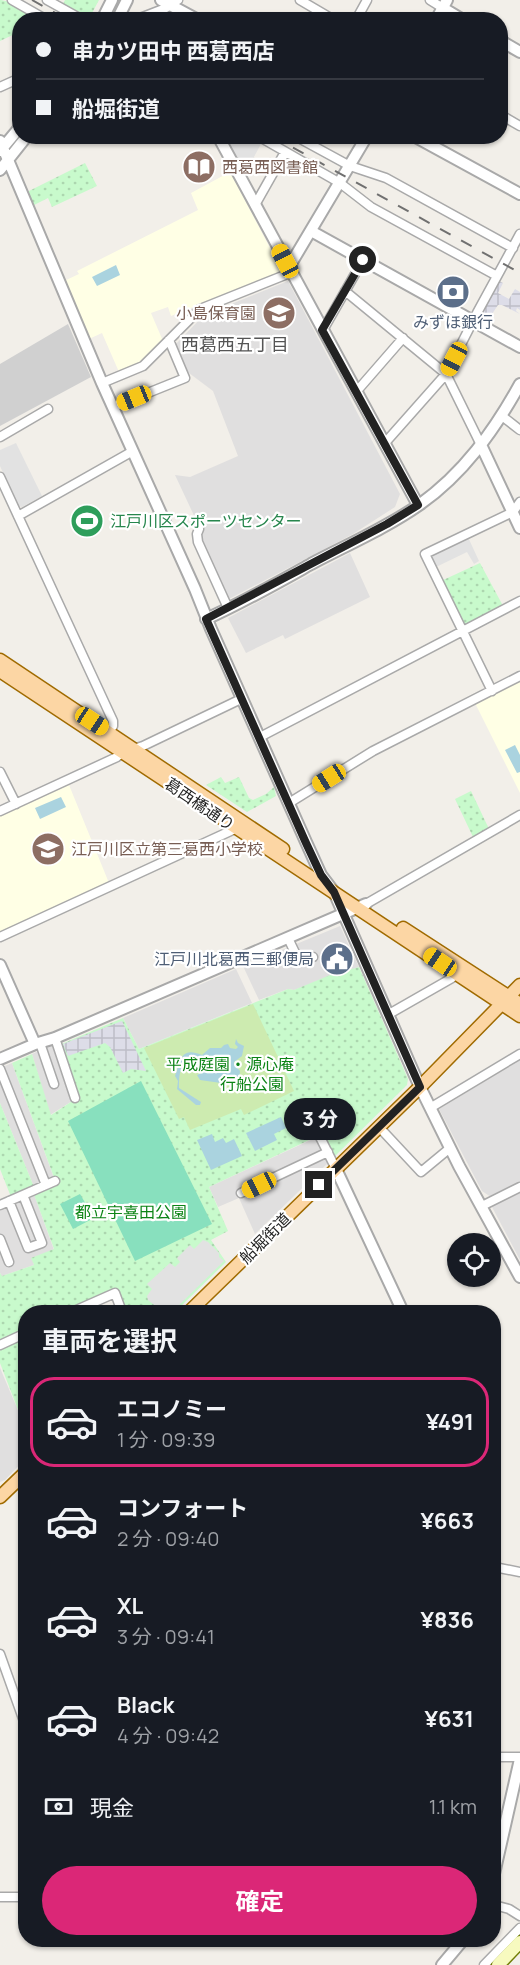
<!DOCTYPE html>
<html lang="ja">
<meta charset="utf-8">
<style>
:root{--surface:#171b24;--page:#20242c;--text:#f1f3f6;--muted:#9ea1a6;--line:#363941;--accent:#db2777}
body{margin:0;font-family:Manrope,"Noto Sans JP",sans-serif;background:var(--page);color:var(--text);height:100vh;display:flex;flex-direction:column;font-size:22px;white-space:nowrap}
*{box-sizing:border-box;margin:0}
p{font-size:20px;color:var(--muted)}
.icon{flex:none;width:33px;height:33px;fill:none;stroke:currentColor;stroke-width:2;stroke-linecap:round;stroke-linejoin:round}
.map{position:relative;flex:1;overflow:hidden}
.panel{position:absolute;left:18px;top:1305px;width:483px;height:642px;display:flex;flex-direction:column;background:var(--surface);border-radius:24px;box-shadow:0 2px 4px #0004}
.panel>*{flex:none}
.hud{position:absolute;left:12px;top:12px;width:496px;height:132px;border-radius:24px;box-shadow:0 2px 4px #0004;display:grid;align-content:center;height:132px;padding:0 24px;background:var(--surface)}
.buttons{position:absolute;left:447px;top:1233px;display:grid;gap:12px}
.buttons a{display:grid;place-items:center;width:54px;height:54px;border-radius:50%;background:var(--surface);box-shadow:0 2px 4px #0004;font-size:30px}
.end{position:absolute;width:27px;height:27px;margin:-14px;border:8px solid #222;background:#fff;box-shadow:0 0 0 3px #fff}
.from{border-radius:50%}
.bubble{position:absolute;height:42px;border-radius:21px;background:var(--surface);box-shadow:0 2px 4px #0004;font-size:20px;font-weight:700;line-height:42px;text-align:center}
.car{position:absolute;width:18px;height:36px;margin:-18px -9px;border-radius:8px;box-shadow:0 0 4px 2px #0007;background:linear-gradient(#f5c518 24%,#345 0 40%,#f5c518 0 76%,#345 0 86%,#f5c518 0)}
.hud b{display:flex;align-items:center;gap:21px;height:57px;font-size:22px}
.hud b+b{border-top:2px solid var(--line)}
.hud i{width:15px;height:15px;background:var(--text)}
ul{padding:0;list-style:none}
li{display:flex;align-items:center;gap:18px;height:90px;margin:0 12px 9px;padding:0 12px;border:3px solid transparent;border-radius:24px}
li div{flex:1}
li b{display:block;font-size:22px}
li em{font-style:normal;font-weight:700}
li.current{border-color:var(--accent)}
li>.icon{width:54px;height:54px;stroke-width:1.5}
h2{padding:0 24px;font-size:27px;line-height:72px}
.pay{display:flex;align-items:center;gap:15px;height:66px;padding:0 24px;font-size:22px}
.pay p{margin-inline-start:auto}
.button{display:flex;gap:12px;margin-top:auto;padding:12px 24px}
.button a{flex:1;height:69px;border-radius:36px;background:var(--accent);color:#fff;font-size:24px;font-weight:700;line-height:69px;text-align:center}
.map>svg:first-child{display:block}
.residential{fill:#e0dfdf}
.education{fill:#ffffe5}
.religious{fill:#d0d0d0}
.park{fill:url(#park-dots)}
.garden{fill:#cdebb0}
.pitch{fill:#88e0be}
.parking{fill:#e2e2e2}
.plaza{fill:url(#plaza-grid)}
.water{fill:#aad3df}
.lines{fill:none;stroke-linecap:round;stroke-linejoin:round}
.minor-casing{stroke:#a9a9a9;stroke-width:11}
.tertiary-casing{stroke:#a9a9a9;stroke-width:14}
.secondary-casing{stroke:#707d05;stroke-width:15}
.primary-casing{stroke:#a06b00;stroke-width:15}
.minor{stroke:#fff;stroke-width:8}
.tertiary{stroke:#fff;stroke-width:10}
.secondary{stroke:#f7fabf;stroke-width:12}
.primary{stroke:#fcd6a4;stroke-width:12}
.rail{stroke:#707070;stroke-width:2;stroke-dasharray:12 12;stroke-linecap:butt}
.route{stroke:#222;stroke-width:8}
.labels{text-anchor:middle;stroke-width:4.5;stroke-linejoin:round;paint-order:stroke}
.education-label{font-size:16px;fill:#785e54;stroke:#fff;text-anchor:start}
.service-label{font-size:16px;fill:#4e5e75;stroke:#fff}
.leisure-label{font-size:16px;fill:#27864d;stroke:#fff;text-anchor:start}
.street-label{font-size:16px;fill:#222;stroke:#fff}
.park-label{font-size:16px;fill:#0c8416;stroke:#fff}
.neighbourhood-label{font-size:18px;fill:#555;stroke:#fff}
</style>
<div class="map">
<svg width="520" height="1965" viewBox="0 0 520 1965">
<defs>
<pattern id="park-dots" width="8" height="8" patternUnits="userSpaceOnUse" patternTransform="scale(1.5)"><rect width="8" height="8" fill="#c8facc"/><path d="M2 2h.1M6 6h.1" fill="none" stroke="#acd6af" stroke-width="1.8" stroke-linecap="round"/></pattern>
<pattern id="plaza-grid" width="8" height="8" patternUnits="userSpaceOnUse" patternTransform="scale(1.5)"><rect width="8" height="8" fill="#dddde8"/><path d="M0 4h8M4 0v8" fill="none" stroke="#bdbdc7"/></pattern>
</defs>
<rect width="100%" height="100%" fill="#f2efe9"/>
<path class="residential" d="M288 281 400 494 395 507 353 534 229 599 200 536 198 524 175 475 190 477 238 456 213 391 185 370 175 345 204 315Z
M350 553 370 597 285 639 283 635 246 653 228 618Z
M340 926 359 967 294 990 288 989 259 1000 243 966Z
M236 969 252 1003 139 1049 123 1018Z
M53 1044 77 1098 50 1115 32 1054 40 1050 44 1046Z
M520 1060V1183L491 1197 482 1191 439 1109Z
M12 1063 54 1178 34 1187 0 1103V1068Z
M317 1137 329 1162 255 1234 239 1198 218 1207 209 1187Z
M520 1189V1260L492 1207 494 1202Z
M34 1194 54 1250 32 1258 34 1265 2 1276 0 1273V1209Z
M0 1368 26 1429 25 1459 5 1480 0 1482Z"/>
<path class="education" d="M230 172 282 271 171 316 168 307 151 313 163 341 141 363 119 372 102 333 89 339 64 281 79 274 77 271 198 210 191 193Z
M520 680V793L475 703Z
M69 785 109 883 0 932V815Z"/>
<path class="religious" d="M68 324 91 377 0 426V364Z"/>
<path class="park" d="M0 0C11 1 26 10 31 19L20 20 19 32 0 41Z
M65 0H99L91 15 88 16 63 4Z
M85 163 97 186 52 207 48 198 34 205 27 192Z
M480 563 502 604 500 608 466 626 462 625 441 581Z
M221 777 225 783 239 777 249 798 253 800 266 794 274 787 276 796 247 812 206 785Z
M471 791 489 829 473 837 455 799Z
M359 967 408 1079 407 1085 334 1157 322 1134 209 1187 228 1231 211 1240 226 1262 175 1312H124L115 1291 75 1312H26L25 1428 0 1363V1273L2 1276 34 1265 31 1258 54 1249 32 1189 11 1197 0 1169V1103L36 1192 56 1183 12 1063 32 1054 51 1115 77 1098 59 1045 123 1018 139 1049 288 989 294 990 347 968 352 969Z"/>
<path class="garden" d="M253 1004 294 1091 244 1115 241 1109 190 1130 184 1117 179 1119 144 1048Z"/>
<path class="pitch" d="M141 1081 212 1224 135 1261 68 1121Z
M80 1194 94 1218 73 1229 60 1204Z"/>
<path class="parking" d="M230 136 247 137 261 144 243 177 226 146Z
M16 443 42 496 22 507 18 506 0 466V450Z
M467 535 479 561 474 564 467 552 434 568 426 555Z
M203 1240 208 1242 219 1253V1257L224 1261 172 1312H163L148 1300 147 1296 152 1289 147 1284 170 1263 175 1267 180 1262 177 1258 190 1245 194 1249Z"/>
<path class="plaza" d="M499 281 503 283 498 293 509 299 515 289 520 292V310L517 308 516 311 520 314 502 305H498L488 320 485 322 480 320 479 317Z
M122 1021 146 1071 131 1069 123 1073 110 1047 105 1043 68 1056 63 1044Z"/>
<path class="water" d="M116 265 120 275 97 286 92 277Z
M515 745 520 755V772L517 773 505 750Z
M61 797 66 807 40 819 35 808Z
M236 1039 238 1043 244 1046 242 1056 234 1062V1064L240 1071 239 1081 235 1085 200 1080 197 1075 204 1072 205 1069 189 1066 188 1063 185 1061 182 1062C183 1068 181 1069 180 1073 179 1076 179 1085 179 1088L201 1102 200 1105H196L177 1089 178 1081 175 1076C181 1061 180 1046 202 1055L210 1048H221L224 1045 228 1044 230 1048 236 1049 238 1047 235 1044Z
M281 1117 286 1128 274 1134 277 1140 255 1151 246 1133Z
M212 1134 215 1142 223 1138 226 1143 234 1139 242 1156 211 1170 197 1140Z"/>
<g class="lines">
<g class="minor-casing">
<path id="minor" d="M12 0 47 20
M47 0 83 20
M300 0 334 20
M430 0 443 8
M135 20 166 8 178 0
M356 20 367 0
M0 87 20 78
M501 115 520 126
M258 136 340 183 371 207 497 276
M295 136 350 166 386 178 513 248
M255 205 285 152
M345 291 446 374 481 445
M323 330 363 260
M102 383 143 366 200 309 285 275 289 267
M356 392 403 338
M113 407 185 378 169 340
M502 416 520 430
M0 437 48 409
M384 444 446 374 477 313 520 234
M0 477 113 721V726L107 735
M18 516 133 451
M199 529 197 534 198 542 228 608
M492 691 425 554 513 512 520 502
M260 737 520 601
M0 772 16 804
M289 803 373 751 520 676
M0 811 117 757 123 752 143 746 241 699
M366 904 520 815
M0 937 237 828
M288 938 299 961 313 957
M389 1014 452 978 457 974
M55 1038 75 1098
M40 1043 54 1084
M0 1069 46 1185
M430 1108 520 1054
M379 1127 421 1172 450 1148
M319 1135 336 1169
M241 1193 328 1152
M9 1201 28 1248 42 1243 23 1195
M0 1205 55 1181
M482 1206 520 1187
M0 1239 9 1262
M72 1312 115 1293 122 1312
M391 1312 401 1308
M0 1345 26 1333
M494 1567 520 1572
M0 1654 26 1727
M494 1757H520
M0 1897H26
M494 1905 509 1909 520 1916
M484 1965 520 1928"/>
</g>
<g class="tertiary-casing">
<path id="tertiary" d="M161 0 198 20
M443 8 463 20
M102 20 112 0
M117 20 127 0
M436 20 447 0
M501 41 520 52
M218 136 418 505
M414 136 520 194
M0 141 102 383 195 589 211 629 306 842 321 875 334 892 420 1087 459 1166 520 1277
M0 151 20 127
M0 170 27 136
M311 231 520 347
M289 267 367 136
M481 445 520 528
M206 619C242 603 277 583 311 564 347 545 386 528 419 505 463 474 494 431 520 384
M0 965 35 1044
M0 1059 35 1044 55 1038 366 904
M336 1169 403 1312
M494 1874 520 1759
M442 1965 463 1940"/>
</g>
<g class="secondary-casing">
<path id="secondary" d="M498 1965 520 1942"/>
</g>
<g class="primary-casing">
<path id="primary" d="M0 660 283 849
M0 671 520 1016
M403 928 520 1004
M189 1312 420 1087 520 985
M0 1497 26 1472"/>
</g>
<use href="#minor" class="minor"/>
<use href="#tertiary" class="tertiary"/>
<use href="#secondary" class="secondary"/>
<use href="#primary" class="primary"/>
<path class="rail" d="M32 0 68 20
M272 136 520 273"/>
</g>
<g class="lines">
<path class="route" d="M319 1185 420 1087 334 892 321 875 306 843 206 619 387 524 418 505 322 330 363 260"/>
</g>
<defs>
<g id="library-disc" transform="scale(1.725)"><circle r="9.5" fill="#8d6e63" stroke="#fff"/><path d="M-6-4Q-3-5.5-.7-3.5V5Q-3 3-6 4ZM6-4Q3-5.5 .7-3.5V5Q3 3 6 4Z" fill="#fff"/></g>
<g id="bank-disc" transform="scale(1.725)"><circle r="9.5" fill="#5c6f8a" stroke="#fff"/><path d="M-6-4H6V4H-6ZM0-2.3a2.3 2.3 0 1 0 0 4.6a2.3 2.3 0 1 0 0-4.6Z" fill="#fff"/></g>
<g id="school-disc" transform="scale(1.725)"><circle r="9.5" fill="#8d6e63" stroke="#fff"/><path d="M0-5L7-2L0 1L-7-2ZM-4 1L0 2.5L4 1V4Q0 6-4 4Z" fill="#fff"/></g>
<g id="stadium-disc" transform="scale(1.725)"><circle r="9.5" fill="#2e9e5b" stroke="#fff"/><path d="M0-5a6.5 5 0 1 0 0 10a6.5 5 0 1 0 0-10ZM-3.5-1.8h7v3.6h-7Z" fill="#fff"/></g>
<g id="civic-disc" transform="scale(1.725)"><circle r="9.5" fill="#5c6f8a" stroke="#fff"/><path d="M-.6-6.5H3V-4.5H.6V-3L4-1V1h2V6H-6V1h2V-1L-.6-3ZM-1.2 2.5V6h2.4V2.5Z" fill="#fff"/></g>
</defs>
<g fill-rule="evenodd">
<use href="#library-disc" x="199" y="167"/>
<use href="#bank-disc" x="453" y="292"/>
<use href="#school-disc" x="279" y="313"/>
<use href="#stadium-disc" x="87" y="521"/>
<use href="#school-disc" x="48" y="849"/>
<use href="#civic-disc" x="337" y="959"/>
</g>
<g class="labels">
<g class="education-label">
<text x="222" y="173">西葛西図書館</text>
<text x="256" y="319" text-anchor="end">小島保育園</text>
<text x="71" y="855">江戸川区立第三葛西小学校</text>
</g>
<g class="service-label">
<text x="453" y="328">みずほ銀行</text>
<text x="314" y="965" text-anchor="end">江戸川北葛西三郵便局</text>
</g>
<g class="leisure-label">
<text x="110" y="527">江戸川区スポーツセンター</text>
</g>
<g class="street-label">
<text transform="translate(200 804) rotate(34)" y="6">葛西橋通り</text>
<text transform="translate(265 1238) rotate(-45)" y="6">船堀街道</text>
</g>
<g class="park-label">
<text x="230" y="1070">平成庭園・源心庵</text>
<text x="252" y="1090">行船公園</text>
<text x="131" y="1218">都立宇喜田公園</text>
</g>
<g class="neighbourhood-label">
<text x="235" y="351">西葛西五丁目</text>
</g>
</g>
</svg>
<div class="buttons">
<a><svg class="icon" aria-label="locate" viewBox="0 0 24 24"><circle cx="12" cy="12" r="6"/><path d="M12 2v4M12 18v4M2 12h4M18 12h4"/></svg></a>
</div>
<i class="end from" style="left:363px;top:260px"></i>
<i class="end" style="left:319px;top:1185px"></i>
<div class="bubble" style="left:284px;top:1098px;width:72px">3 分</div>
<i class="car" style="left:285px;top:261px;rotate:332deg"></i>
<i class="car" style="left:454px;top:359px;rotate:208deg"></i>
<i class="car" style="left:134px;top:398px;rotate:248deg"></i>
<i class="car" style="left:92px;top:721px;rotate:123deg"></i>
<i class="car" style="left:329px;top:778px;rotate:238deg"></i>
<i class="car" style="left:440px;top:962px;rotate:304deg"></i>
<i class="car" style="left:259px;top:1185px;rotate:244deg"></i>
<div class="hud">
<b><i class="from"></i>串カツ田中 西葛西店</b>
<b><i></i>船堀街道</b>
</div>
<section class="panel">
<h2>車両を選択</h2>
<ul>
<li class="current"><svg class="icon" aria-label="car" viewBox="0 0 24 24"><path d="M5 17H2v-5l4-1 3-4h7l3 4 3 1v5h-3M9 17h6M6 11h13"/><circle cx="7" cy="17" r="2"/><circle cx="17" cy="17" r="2"/></svg><div><b>エコノミー</b><p>1 分 · 09:39</p></div><em>¥491</em></li>
<li><svg class="icon" aria-label="car" viewBox="0 0 24 24"><path d="M5 17H2v-5l4-1 3-4h7l3 4 3 1v5h-3M9 17h6M6 11h13"/><circle cx="7" cy="17" r="2"/><circle cx="17" cy="17" r="2"/></svg><div><b>コンフォート</b><p>2 分 · 09:40</p></div><em>¥663</em></li>
<li><svg class="icon" aria-label="car" viewBox="0 0 24 24"><path d="M5 17H2v-5l4-1 3-4h7l3 4 3 1v5h-3M9 17h6M6 11h13"/><circle cx="7" cy="17" r="2"/><circle cx="17" cy="17" r="2"/></svg><div><b>XL</b><p>3 分 · 09:41</p></div><em>¥836</em></li>
<li><svg class="icon" aria-label="car" viewBox="0 0 24 24"><path d="M5 17H2v-5l4-1 3-4h7l3 4 3 1v5h-3M9 17h6M6 11h13"/><circle cx="7" cy="17" r="2"/><circle cx="17" cy="17" r="2"/></svg><div><b>Black</b><p>4 分 · 09:42</p></div><em>¥631</em></li>
</ul>
<div class="pay"><svg class="icon" aria-label="cash" viewBox="0 0 24 24"><path d="M3 7h18v10H3z"/><circle cx="12" cy="12" r="2"/></svg>現金<p>1.1 km</p></div>
<div class="button"><a>確定</a></div>
</section>
</div>
